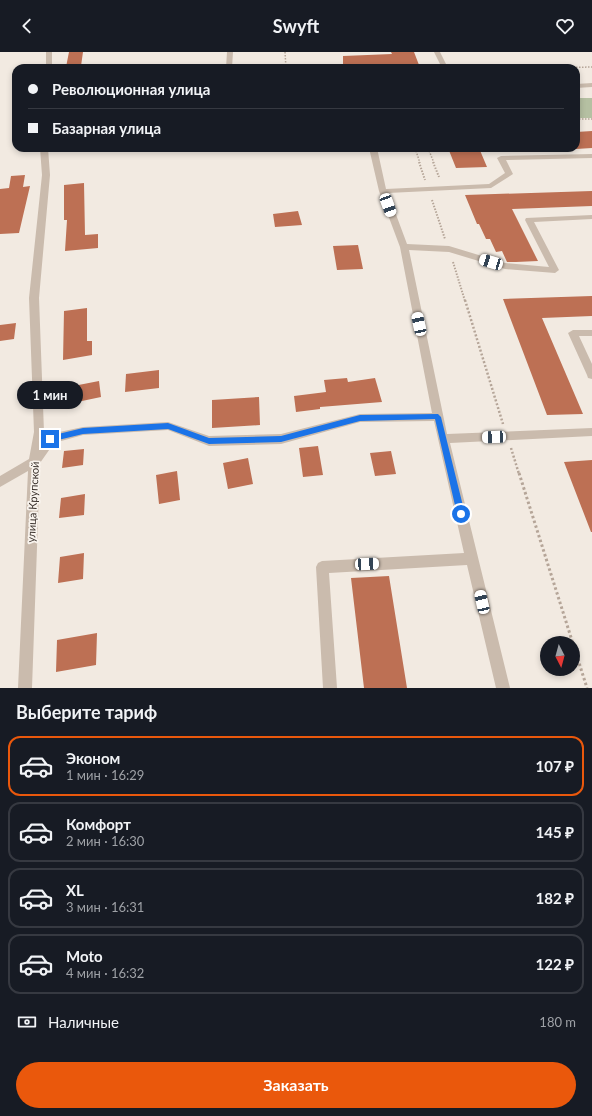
<!DOCTYPE html>
<html lang="ru">
<meta charset="utf-8">
<style>
:root{--surface:#171b24;--page:#20242c;--text:#f1f3f6;--muted:#9ea1a6;--line:#363941;--accent:#ea580c}
body{margin:0;font-family:Lato,sans-serif;background:var(--page);color:var(--text);height:100vh;display:flex;flex-direction:column;font-size:15px;white-space:nowrap}
*{box-sizing:border-box;margin:0}
p{font-size:13px;color:var(--muted)}
.icon{flex:none;width:22px;height:22px;fill:none;stroke:currentColor;stroke-width:2;stroke-linecap:round;stroke-linejoin:round}
.map{position:relative;height:636px;overflow:hidden}
.drawer{display:flex;flex-direction:column;background:var(--surface);flex:1}
.drawer>*{flex:none}
.guide{position:absolute;left:12px;top:12px;width:568px;height:88px;border-radius:12px;box-shadow:0 2px 6px #0003;display:grid;align-content:center;height:88px;padding:0 16px;background:var(--surface)}
.needle{width:26px;rotate:174deg}
.fabs{position:absolute;left:540px;top:584px;display:grid;gap:8px}
.fabs a{display:grid;place-items:center;width:40px;height:40px;border-radius:50%;background:var(--surface);box-shadow:0 2px 6px #0003;font-size:20px}
.end{position:absolute;width:18px;height:18px;margin:-9px;border:5px solid #1a73e8;background:#fff;box-shadow:0 0 0 2px #fff}
.from{border-radius:50%}
.bubble{position:absolute;height:28px;border-radius:14px;background:var(--surface);box-shadow:0 2px 6px #0003;font-size:13px;font-weight:700;line-height:28px;text-align:center}
.car{position:absolute;width:12px;height:24px;margin:-12px -6px;border-radius:5px;box-shadow:0 0 3px 1px #0007;background:linear-gradient(#fff 24%,#345 0 40%,#fff 0 76%,#345 0 86%,#fff 0)}
.guide b{display:flex;align-items:center;gap:14px;height:38px;font-size:15px}
.guide b+b{border-top:1px solid var(--line)}
.guide i{width:10px;height:10px;background:var(--text)}
ul{padding:0;list-style:none}
li{display:flex;align-items:center;gap:12px;height:60px;margin:0 8px 6px;padding:0 8px;border:2px solid var(--line);border-radius:12px}
li div{flex:1}
li b{display:block;font-size:15px}
li em{font-style:normal;font-weight:700}
li.on{border-color:var(--accent)}
li>.icon{width:36px;height:36px;stroke-width:1.5}
h2{padding:0 16px;font-size:18px;line-height:48px}
.pay{display:flex;align-items:center;gap:10px;height:44px;padding:0 16px;font-size:15px}
.pay p{margin-inline-start:auto}
.button{display:flex;gap:8px;margin-top:auto;padding:8px 16px}
.button a{flex:1;height:46px;border-radius:24px;background:var(--accent);color:#fff;font-size:16px;font-weight:700;line-height:46px;text-align:center}
header{display:flex;justify-content:space-between;align-items:center;height:52px;padding:0 16px;background:var(--surface);font-size:18px;font-weight:700}
.map>svg:first-child{display:block}
.green{fill:#b5c0a2}
.building{fill:#bd7054}
.lines{fill:none;stroke-linecap:round;stroke-linejoin:round}
.path-far3{stroke:#b5a598;stroke-width:1.5;stroke-dasharray:1.5 1.5;stroke-linecap:butt}
.path-far2{stroke:#b5a598;stroke-width:2;stroke-dasharray:1.5 1.5;stroke-linecap:butt}
.path-far1{stroke:#b5a598;stroke-width:2.5;stroke-dasharray:2 2;stroke-linecap:butt}
.path{stroke:#b5a598;stroke-width:3;stroke-dasharray:2.5 2.5;stroke-linecap:butt}
.minor{fill:#cabbad;fill-rule:evenodd}
.route{fill:#1a73e8}
.labels{text-anchor:middle;stroke-width:3.5;stroke-linejoin:round;paint-order:stroke}
.street-label{font-size:11px;fill:#39302b;stroke:#f9f4ee}
</style>
<header><svg class="icon" aria-label="back" viewBox="0 0 24 24"><path d="M15 5l-7 7 7 7"/></svg>Swyft<svg class="icon" aria-label="heart" viewBox="0 0 24 24"><path d="M12 20l-8-8c-3-5 5-10 8-4 3-6 11-1 8 4z"/></svg></header>
<div class="map">
<svg width="592" height="636" viewBox="0 0 592 636">
<rect width="100%" height="100%" fill="#f2eae1"/>
<path class="green" d="M576 46H592V66H576Z"/>
<path class="building" d="M69 0H83L81 14 66 15Z
M391 0H414L419 13 400 14 401 16H343V4L392 2Z
M592 79V96L576 97V80Z
M448 96H479L487 115 456 116Z
M25 123 23 135 30 134 19 181 0 182V137L9 136 11 124Z
M84 131 85 183 98 182V196L65 199 67 168H64V133Z
M592 139V154L512 157 538 209 516 210H507L502 199 496 200 490 187H486L479 172H477L465 143Z
M298 159 302 173 275 175 273 162Z
M358 193 363 217 337 218 333 194Z
M592 244V264L542 266 583 362 547 363 503 247Z
M87 256V289H92V303L63 308 64 259Z
M16 271 14 287 0 289V273Z
M159 318V336L125 340 126 322Z
M347 326 348 330 375 326 382 350 320 355V357L296 360 294 344 326 340 324 328Z
M99 329 101 345 58 354V337Z
M259 345 260 373 212 376V348Z
M318 394 323 423 303 425 299 396Z
M84 397 83 413 62 416 64 399Z
M391 399 396 422 375 424 370 401Z
M248 406 253 432 228 437 223 411Z
M592 408V480H591L564 410Z
M177 419 180 448 159 452 156 423Z
M85 442 84 463 59 466 61 446Z
M84 501 83 527 58 531 60 505Z
M389 524 407 636H364L351 526Z
M97 581 96 613 56 620 57 588Z"/>
<g class="lines">
<path class="path-far3" d="M285 0 286 16
M546 16 592 15
M576 67H592
M415 96 420 111
M428 96 434 111"/>
<path class="path-far2" d="M419 110 425 128
M433 110 439 125
M432 148 445 187
M453 210 465 249"/>
<path class="path-far1" d="M465 248 503 372
M511 396 519 422"/>
<path class="path" d="M519 421 587 636"/>
<path class="minor" d="M46 0H52V16H46Z
M227 0H233L232 16H226Z
M434 0H440L448 16H442Z
M592 31V35L576 36V32Z
M40 96H48L50 123 39 246 44 380 43 388 46 384 50 382 83 375 168 370 209 384 281 382 360 362 432 361 400 195 379 139 369 96H377L386 137 489 132 505 121 497 106 501 104 592 102V106L506 108 513 122 491 136 388 141 407 192 449 194 505 211 549 215 525 168 526 166 592 163V167L534 170 559 218 555 221 505 217 449 200 409 198 447 382 592 376V384L450 391 510 636H496L467 513 329 521 337 636H323L316 515 318 511 322 509 464 501 434 369 360 370 281 392 209 394 168 378 83 383 54 391 40 411 32 636H18L28 419 0 435V424L29 407 34 380 29 246 42 123Z
M573 278H592V284H579L592 312V327L588 326 587 323 568 281Z"/>
</g>
<path class="route" d="M438 362 441 365 465 462 461 465 457 462 435 367 360 369 281 390 209 392 168 377 83 382 50 390 47 387 50 384 83 376 168 371 209 386 281 384 360 363Z"/>
<g class="labels">
<g class="street-label">
<text transform="translate(33 450) rotate(-87)" y="4">улица Крупской</text>
</g>
</g>
</svg>
<div class="fabs">
<a><svg class="needle" viewBox="-14 -14 28 28"><path d="M0-13l5 13h-10z" fill="#e53935"/><path d="M0 13l5-13h-10z" fill="#9ea1a6"/></svg></a>
</div>
<i class="end from" style="left:461px;top:462px"></i>
<i class="end" style="left:50px;top:387px"></i>
<div class="bubble" style="left:17px;top:329px;width:66px">1 мин</div>
<i class="car" style="left:388px;top:153px;rotate:160deg"></i>
<i class="car" style="left:491px;top:210px;rotate:287deg"></i>
<i class="car" style="left:419px;top:272px;rotate:348deg"></i>
<i class="car" style="left:494px;top:385px;rotate:268deg"></i>
<i class="car" style="left:367px;top:512px;rotate:87deg"></i>
<i class="car" style="left:482px;top:550px;rotate:347deg"></i>
<div class="guide">
<b><i class="from"></i>Революционная улица</b>
<b><i></i>Базарная улица</b>
</div>
</div>
<section class="drawer">
<h2>Выберите тариф</h2>
<ul>
<li class="on"><svg class="icon" aria-label="car" viewBox="0 0 24 24"><path d="M5 17H2v-5l4-1 3-4h7l3 4 3 1v5h-3M9 17h6M6 11h13"/><circle cx="7" cy="17" r="2"/><circle cx="17" cy="17" r="2"/></svg><div><b>Эконом</b><p>1 мин · 16:29</p></div><em>107 ₽</em></li>
<li><svg class="icon" aria-label="car" viewBox="0 0 24 24"><path d="M5 17H2v-5l4-1 3-4h7l3 4 3 1v5h-3M9 17h6M6 11h13"/><circle cx="7" cy="17" r="2"/><circle cx="17" cy="17" r="2"/></svg><div><b>Комфорт</b><p>2 мин · 16:30</p></div><em>145 ₽</em></li>
<li><svg class="icon" aria-label="car" viewBox="0 0 24 24"><path d="M5 17H2v-5l4-1 3-4h7l3 4 3 1v5h-3M9 17h6M6 11h13"/><circle cx="7" cy="17" r="2"/><circle cx="17" cy="17" r="2"/></svg><div><b>XL</b><p>3 мин · 16:31</p></div><em>182 ₽</em></li>
<li><svg class="icon" aria-label="car" viewBox="0 0 24 24"><path d="M5 17H2v-5l4-1 3-4h7l3 4 3 1v5h-3M9 17h6M6 11h13"/><circle cx="7" cy="17" r="2"/><circle cx="17" cy="17" r="2"/></svg><div><b>Moto</b><p>4 мин · 16:32</p></div><em>122 ₽</em></li>
</ul>
<div class="pay"><svg class="icon" aria-label="cash" viewBox="0 0 24 24"><path d="M3 7h18v10H3z"/><circle cx="12" cy="12" r="2"/></svg>Наличные<p>180 m</p></div>
<div class="button"><a>Заказать</a></div>
</section>
